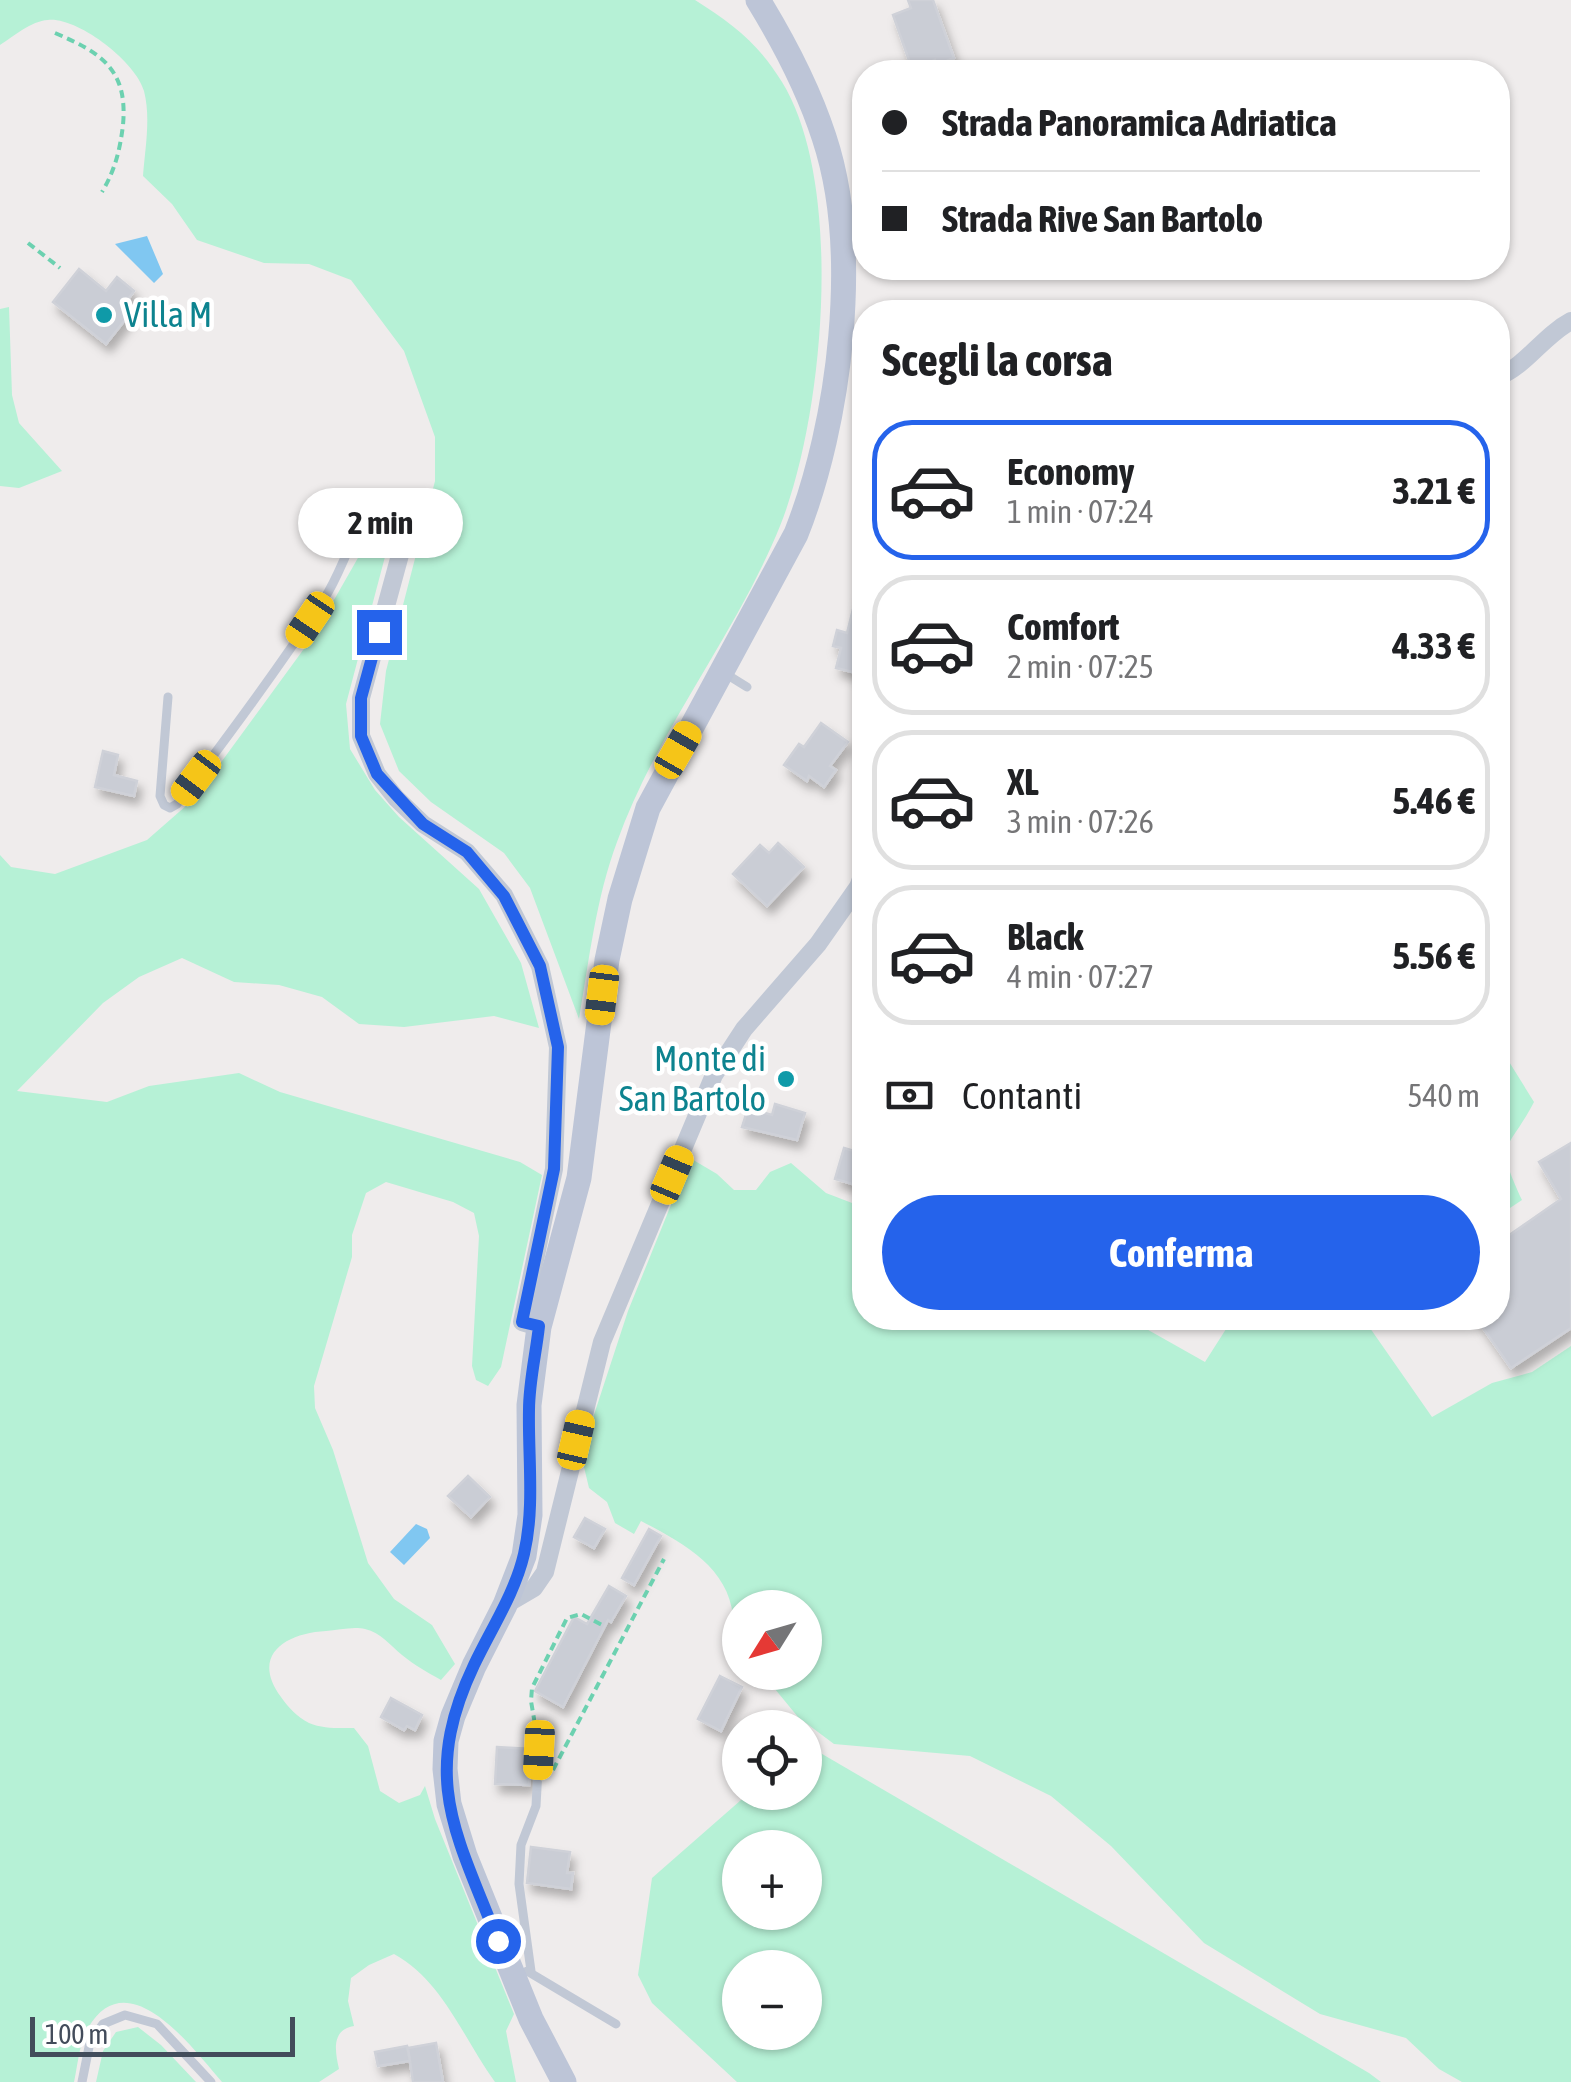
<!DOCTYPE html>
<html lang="it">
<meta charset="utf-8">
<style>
:root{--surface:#fff;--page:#f6f6f6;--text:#202124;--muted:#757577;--line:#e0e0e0;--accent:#2563eb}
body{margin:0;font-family:"Asap Condensed",sans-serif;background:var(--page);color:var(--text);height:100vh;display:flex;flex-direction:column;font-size:38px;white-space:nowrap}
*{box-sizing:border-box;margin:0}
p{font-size:32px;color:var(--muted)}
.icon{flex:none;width:55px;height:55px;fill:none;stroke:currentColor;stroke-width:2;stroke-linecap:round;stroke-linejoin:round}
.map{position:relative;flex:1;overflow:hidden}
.panel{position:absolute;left:852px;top:300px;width:658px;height:1030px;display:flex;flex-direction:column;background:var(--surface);border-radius:40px;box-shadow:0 2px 8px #0004}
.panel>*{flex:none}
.top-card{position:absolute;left:852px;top:60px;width:658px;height:220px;border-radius:40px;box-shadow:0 2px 8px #0004;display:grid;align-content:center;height:220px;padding:0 30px;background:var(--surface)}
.needle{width:65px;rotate:233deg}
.fabs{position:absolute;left:722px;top:1590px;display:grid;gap:20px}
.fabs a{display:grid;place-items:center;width:100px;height:100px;border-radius:50%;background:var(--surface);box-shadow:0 2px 8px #0004;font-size:50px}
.scale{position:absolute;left:30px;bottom:25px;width:265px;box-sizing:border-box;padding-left:10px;border:5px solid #434c5b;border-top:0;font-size:28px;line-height:35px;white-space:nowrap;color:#434c5b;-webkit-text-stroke:8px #fff;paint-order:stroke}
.end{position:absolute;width:45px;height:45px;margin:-22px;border:12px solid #2563eb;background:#fff;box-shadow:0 0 0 5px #fff}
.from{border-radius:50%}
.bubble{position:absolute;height:70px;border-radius:35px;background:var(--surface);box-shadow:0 2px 8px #0004;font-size:32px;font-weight:700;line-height:70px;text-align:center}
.car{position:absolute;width:30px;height:60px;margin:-30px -15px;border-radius:12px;box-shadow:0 0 8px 2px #0007;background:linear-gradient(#f5c518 24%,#345 0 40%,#f5c518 0 76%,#345 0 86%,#f5c518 0)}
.top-card b{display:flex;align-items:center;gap:35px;height:95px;font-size:38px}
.top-card b+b{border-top:2px solid var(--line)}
.top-card i{width:25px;height:25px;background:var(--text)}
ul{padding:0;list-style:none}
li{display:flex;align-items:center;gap:30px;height:140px;margin:0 20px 15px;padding:0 10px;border:5px solid var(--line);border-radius:40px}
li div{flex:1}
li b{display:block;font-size:38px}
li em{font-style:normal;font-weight:700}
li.on{border-color:var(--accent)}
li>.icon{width:90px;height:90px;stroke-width:1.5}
h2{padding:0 30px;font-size:45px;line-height:120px}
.pay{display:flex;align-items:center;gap:25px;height:110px;padding:0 30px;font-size:38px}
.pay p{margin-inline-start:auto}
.cta{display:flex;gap:20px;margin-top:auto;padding:20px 30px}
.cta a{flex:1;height:115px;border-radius:60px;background:var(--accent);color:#fff;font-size:40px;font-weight:700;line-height:115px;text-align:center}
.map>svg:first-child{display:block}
.green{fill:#b6f1d6;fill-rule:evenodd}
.water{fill:#80c7f1}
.building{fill:#cacdd5;stroke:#cfd1d8;stroke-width:2.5;filter:url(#shadow)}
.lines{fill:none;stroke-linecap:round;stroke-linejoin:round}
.path{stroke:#6cd1b0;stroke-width:4;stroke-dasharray:8 5;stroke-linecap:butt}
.lane{stroke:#c1c8d5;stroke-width:9}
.street{stroke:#c1c8d5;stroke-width:18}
.secondary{stroke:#bdc5d7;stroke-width:25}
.route{stroke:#2563eb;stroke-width:12}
.culture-dot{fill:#0f9aa8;stroke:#fff;stroke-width:4}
.labels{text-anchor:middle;stroke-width:9;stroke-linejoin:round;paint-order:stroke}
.culture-label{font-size:35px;fill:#0d838f;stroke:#fff;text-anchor:start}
</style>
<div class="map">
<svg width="1571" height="2082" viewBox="0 0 1571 2082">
<defs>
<filter id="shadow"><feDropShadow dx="4.5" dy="8" stdDeviation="5" flood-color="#0004"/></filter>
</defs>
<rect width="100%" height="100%" fill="#efecec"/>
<path class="green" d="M0 0H695C733 24 758 43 782 82 845 184 824 417 780 526 736 635 657 730 617 842 596 898 589 961 579 1019L530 888 504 853 431 802 399 771 380 724 386 671 435 481V437L404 351 351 280 309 264 264 263 197 240 172 204 143 176C145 149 151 118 144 91 136 62 78 17 48 20 31 21 14 36 0 45Z
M9 307 12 395 19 423 62 471 19 488 0 486V309Z
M389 516 395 519 346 704 350 749 375 790 399 817 479 889 521 963 539 1028 494 1016 404 1027 359 1024 322 997 279 985 234 982 182 958 139 977 103 1003 17 1091 107 1102 149 1086 239 1073 280 1092 520 1162 542 1175 501 1367 488 1386 476 1380 472 1366 479 1236 474 1213 453 1202 386 1182 366 1193 352 1235V1257L314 1386 315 1408 333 1450 368 1563 394 1599 432 1625 455 1664 441 1680C427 1672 414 1665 402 1655 390 1645 381 1633 365 1629 354 1626 338 1630 326 1631 286 1633 250 1655 281 1697 288 1707 297 1717 309 1723 323 1729 339 1728 354 1728L368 1746 380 1791 399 1803 420 1795 425 1786 435 1819 514 2014 506 2031 516 2082H495C463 2038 443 1981 394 1954L369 1965 351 1978 348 2001 354 2026C331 2030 335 2051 339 2069L319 2082H222C194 2050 128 1959 88 2028 79 2044 78 2064 74 2082H0V855L11 867 55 874 147 840 195 798 314 635 375 528Z
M1498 1044 1534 1102C1507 1154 1494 1139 1522 1200L1498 1216Z
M690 1158 717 1174 734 1190H756L770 1172 791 1163 826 1193 865 1208V1318H1127L1205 1362 1233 1318H1363L1432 1417 1492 1383 1532 1372 1571 1346V2082H1462L1439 2069 1406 2038 1320 2014 1204 1943 1111 1846 1051 1796 970 1756 834 1744 798 1717 770 1683 755 1673 805 1672V1608H740V1662L732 1657C733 1644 735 1629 733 1616 728 1566 681 1542 641 1521L634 1534 615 1523 607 1502 589 1488 584 1467 589 1430 628 1311Z
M805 1744 1369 2073 1381 2082H737L652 2003 638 1975 652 1878 749 1793 805 1792ZM740 1848H805V1912H740ZM740 1968H805V2032H740Z
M138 2027 161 2045 196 2082H96L103 2051 116 2032Z"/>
<path class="water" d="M147 236 163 274 154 283 115 244Z
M416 1524 427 1529 430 1538 404 1565 390 1552Z"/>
<path class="building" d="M908 0H933L954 58 936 65 935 60 912 69 893 15 911 8Z
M79 269 106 291 117 277 134 291 124 305 132 311 106 344 53 302Z
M860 581 865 582V659L861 674 836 668 841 648 833 646 837 630 847 633Z
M821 723 848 742 830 766 836 770 824 787 809 776 807 781 784 765 799 744 804 747Z
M103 751 118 755 114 775 137 781 134 796 95 787Z
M778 843 804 867 767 906 733 874 760 845 769 853Z
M775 1104 805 1113 797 1140 742 1127 748 1108 772 1115Z
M1571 1143V1328L1511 1368 1476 1318H1498V1243L1561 1199 1539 1162Z
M844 1148 865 1154 856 1185 835 1179Z
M468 1476 490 1497 471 1517 448 1496Z
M585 1518 605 1529 594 1548 574 1537Z
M649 1529 661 1536 634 1585 622 1578Z
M609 1586 626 1596 611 1622 608 1620 563 1707 535 1691 574 1617 587 1624Z
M720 1676 742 1687 721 1731 698 1719Z
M391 1698 422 1715 415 1730 407 1726 404 1730 381 1717Z
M497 1747 531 1749 529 1785 495 1784Z
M531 1847 570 1852 567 1873H573L571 1889 527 1883Z
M436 2043 443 2082H413L408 2048Z
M407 2046 410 2061 378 2066 375 2052Z"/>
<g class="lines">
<path class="path" d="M55 33C102 53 128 70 123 125 120 150 115 170 102 192
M28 243 60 268
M537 1736 531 1701 532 1688 567 1618 581 1614 604 1626
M553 1770 664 1559"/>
<path class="lane" d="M726 674 747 687
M168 697 160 796 164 805 170 808 177 804C228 736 278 669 324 599 343 570 349 537 372 511 382 500 395 488 410 495L413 505 406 533
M527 1971 616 2024
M531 1971 519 1884 521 1845 536 1806 539 1750
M82 2082 90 2042 103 2024 125 2015 157 2024 211 2082"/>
<path class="street" d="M1498 377C1527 365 1543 336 1571 321
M406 533 361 698V736L377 774 396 798 423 824 467 852 504 895 540 966 558 1047 554 1169 522 1322 539 1327
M505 1605 534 1588 545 1572 602 1342 714 1075 744 1029 818 944 858 887 865 868"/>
<path class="secondary" d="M564 2082 531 2019 465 1856 449 1804 445 1769 446 1741 453 1716 474 1666 505 1605 524 1556 530 1515 529 1405 539 1327 579 1178 607 960 620 899 648 808 796 534C840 423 862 251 824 137 808 88 785 44 758 0"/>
</g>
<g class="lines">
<path class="route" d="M379 632 361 698V736L377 774 423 824 467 852 504 896 540 966 558 1047 554 1169 522 1322 539 1326C536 1354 529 1382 529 1410 528 1457 535 1507 524 1554 515 1593 491 1629 474 1665 420 1779 456 1833 498 1941"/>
</g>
<g class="culture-dot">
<circle cx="104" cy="315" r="10"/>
<circle cx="786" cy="1079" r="10"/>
</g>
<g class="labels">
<g class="culture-label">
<text x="124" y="327">Villa M</text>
<text x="766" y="1071" text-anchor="end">Monte di<tspan x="766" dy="40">San Bartolo</tspan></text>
</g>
</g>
</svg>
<div class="fabs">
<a><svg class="needle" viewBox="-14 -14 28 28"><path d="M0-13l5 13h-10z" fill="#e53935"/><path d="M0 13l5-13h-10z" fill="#757577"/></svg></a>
<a><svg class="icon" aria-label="locate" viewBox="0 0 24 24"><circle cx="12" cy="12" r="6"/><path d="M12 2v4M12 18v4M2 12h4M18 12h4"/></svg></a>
<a>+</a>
<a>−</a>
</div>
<div class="scale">100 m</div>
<i class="end from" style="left:498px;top:1941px"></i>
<i class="end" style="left:379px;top:632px"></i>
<div class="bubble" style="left:298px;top:488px;width:165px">2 min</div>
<i class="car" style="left:310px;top:620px;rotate:214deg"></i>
<i class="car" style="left:678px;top:750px;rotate:30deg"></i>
<i class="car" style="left:196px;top:778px;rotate:217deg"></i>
<i class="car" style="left:602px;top:995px;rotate:187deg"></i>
<i class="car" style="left:672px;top:1175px;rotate:23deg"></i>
<i class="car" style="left:576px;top:1440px;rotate:13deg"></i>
<i class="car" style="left:539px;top:1750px;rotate:183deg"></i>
<div class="top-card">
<b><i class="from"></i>Strada Panoramica Adriatica</b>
<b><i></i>Strada Rive San Bartolo</b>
</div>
<section class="panel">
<h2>Scegli la corsa</h2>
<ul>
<li class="on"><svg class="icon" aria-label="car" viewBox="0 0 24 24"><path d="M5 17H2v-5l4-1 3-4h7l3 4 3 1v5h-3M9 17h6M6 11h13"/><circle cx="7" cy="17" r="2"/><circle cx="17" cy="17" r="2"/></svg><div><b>Economy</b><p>1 min · 07:24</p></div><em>3.21 €</em></li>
<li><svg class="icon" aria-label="car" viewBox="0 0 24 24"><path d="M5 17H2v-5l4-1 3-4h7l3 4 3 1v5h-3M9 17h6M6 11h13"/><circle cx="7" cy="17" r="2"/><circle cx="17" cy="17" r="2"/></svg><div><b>Comfort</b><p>2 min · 07:25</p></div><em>4.33 €</em></li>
<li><svg class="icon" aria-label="car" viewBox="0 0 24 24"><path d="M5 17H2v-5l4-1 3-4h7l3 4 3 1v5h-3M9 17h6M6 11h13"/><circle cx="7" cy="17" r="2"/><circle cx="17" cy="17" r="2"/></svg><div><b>XL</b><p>3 min · 07:26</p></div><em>5.46 €</em></li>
<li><svg class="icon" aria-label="car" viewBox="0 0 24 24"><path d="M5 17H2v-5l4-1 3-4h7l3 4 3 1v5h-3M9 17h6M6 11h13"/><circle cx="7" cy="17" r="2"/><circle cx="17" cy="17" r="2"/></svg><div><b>Black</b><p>4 min · 07:27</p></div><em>5.56 €</em></li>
</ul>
<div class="pay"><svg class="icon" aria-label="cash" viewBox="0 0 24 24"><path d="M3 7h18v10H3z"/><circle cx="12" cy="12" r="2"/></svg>Contanti<p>540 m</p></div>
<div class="cta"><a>Conferma</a></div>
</section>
</div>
